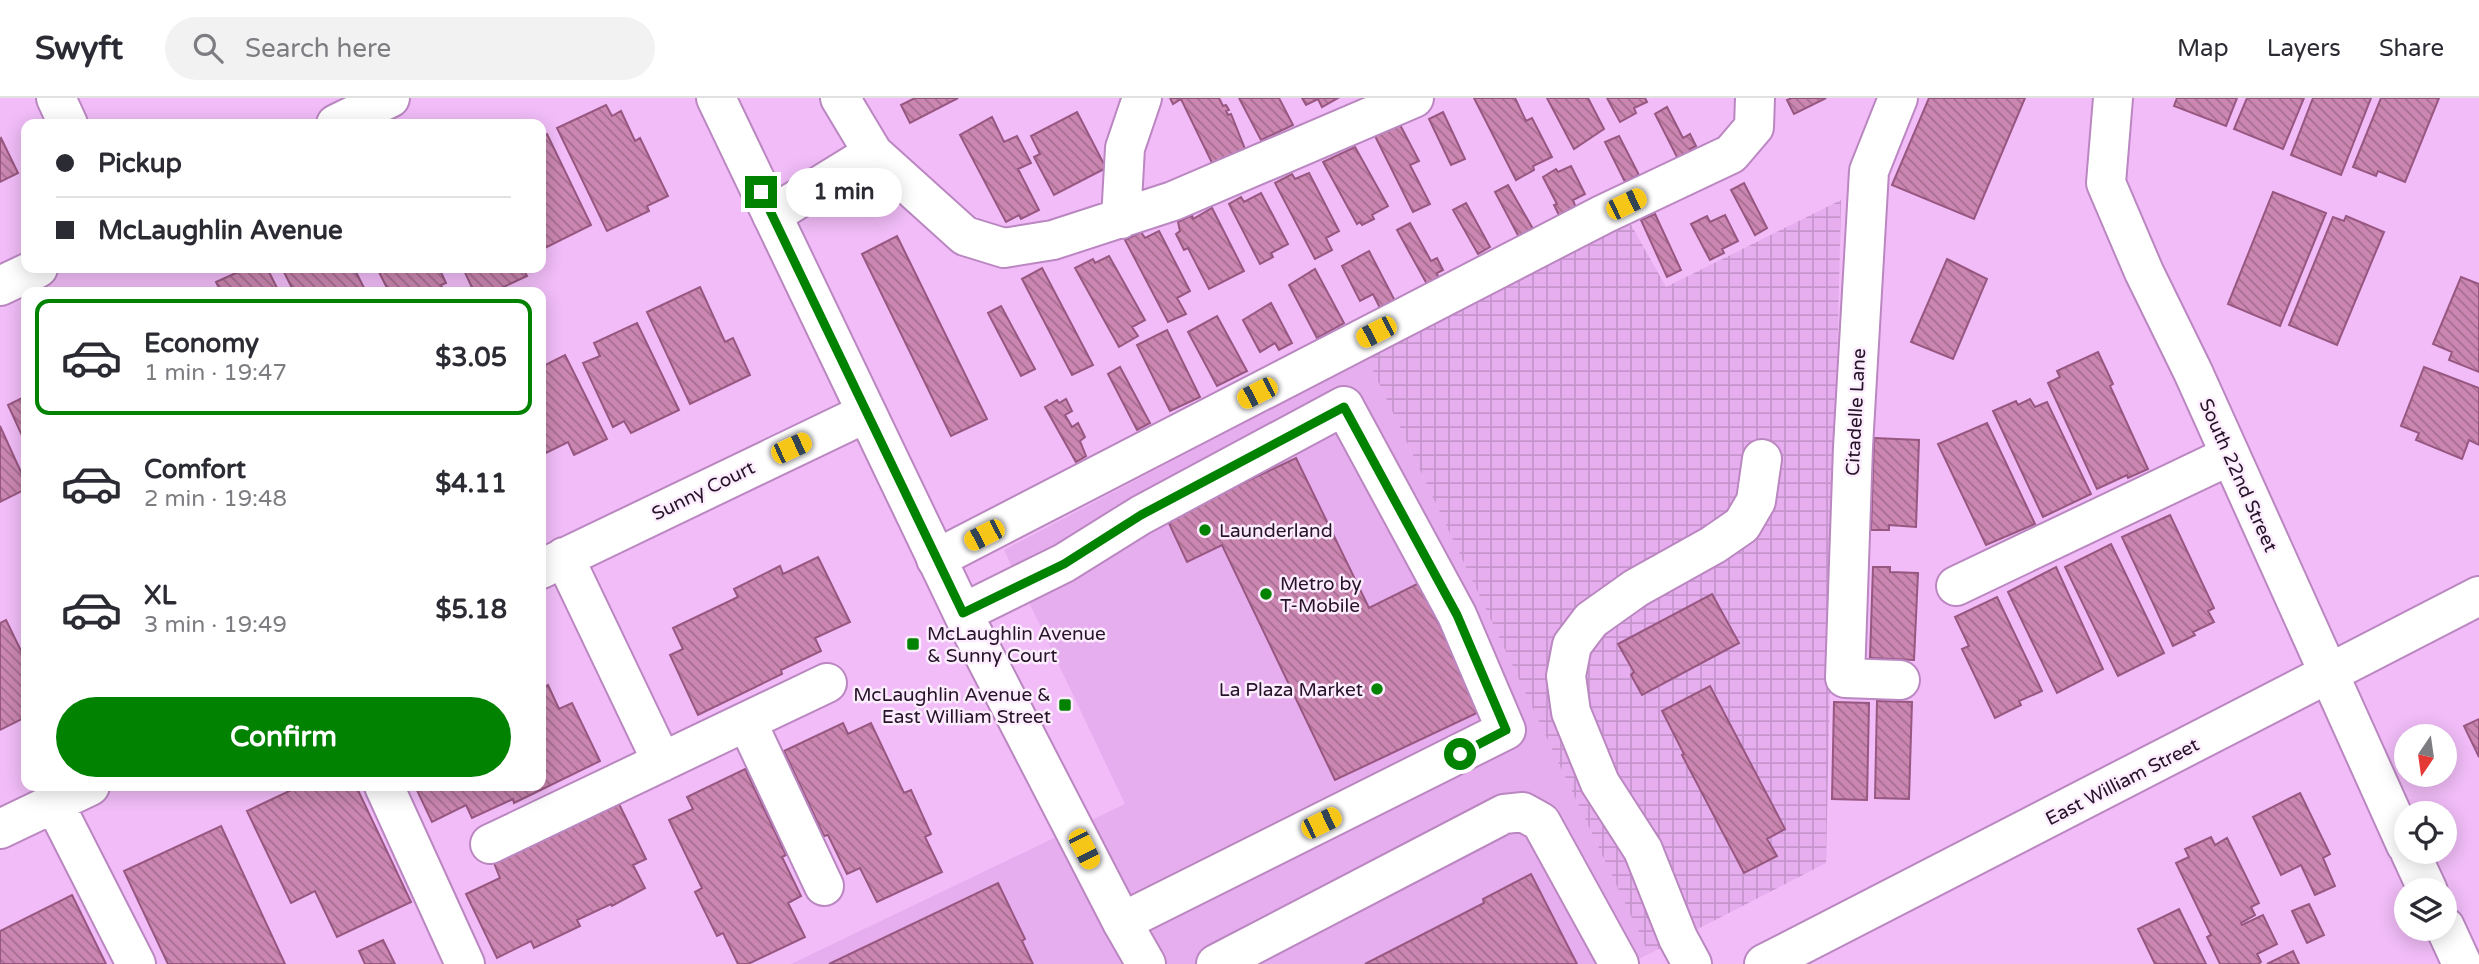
<!DOCTYPE html>
<meta charset="utf-8">
<style>
:root{--surface:#fff;--page:#f2f2f3;--text:#2b2b33;--muted:#7c7c81;--line:#e1e1e2;--accent:#018200}
body{margin:0;font-family:"Varela Round",sans-serif;background:var(--page);color:var(--text);height:100vh;display:flex;flex-direction:column;font-size:26px;white-space:nowrap}
*{box-sizing:border-box;margin:0}
p{font-size:23px;color:var(--muted)}
.icon{flex:none;width:38px;height:38px;fill:none;stroke:currentColor;stroke-width:2;stroke-linecap:round;stroke-linejoin:round}
.map{position:relative;flex:1;overflow:hidden}
.drawer{position:absolute;left:21px;top:189px;width:525px;height:504px;display:flex;flex-direction:column;background:var(--surface);border-radius:14px;box-shadow:0 4px 18px #0003}
.drawer>*{flex:none}
.hud{position:absolute;left:21px;top:21px;width:525px;height:154px;border-radius:14px;box-shadow:0 4px 18px #0003;display:grid;align-content:center;height:154px;padding:0 35px;background:var(--surface)}
.needle{width:46px;rotate:193deg}
.buttons{position:absolute;left:2394px;top:626px;display:grid;gap:14px}
.buttons a{display:grid;place-items:center;width:63px;height:63px;border-radius:50%;background:var(--surface);box-shadow:0 4px 18px #0003;font-size:35px}
.end{position:absolute;width:32px;height:32px;margin:-16px;border:9px solid #018200;background:#fff;box-shadow:0 0 0 4px #fff}
.from{border-radius:50%}
.bubble{position:absolute;height:49px;border-radius:24px;background:var(--surface);box-shadow:0 4px 18px #0003;font-size:23px;font-weight:800;line-height:49px;text-align:center}
.car{position:absolute;width:21px;height:42px;margin:-21px -10px;border-radius:9px;box-shadow:0 0 5px 2px #0007;background:linear-gradient(#f5c518 24%,#345 0 40%,#f5c518 0 76%,#345 0 86%,#f5c518 0)}
.hud b{display:flex;align-items:center;gap:24px;height:66px;font-size:26px}
.hud b+b{border-top:2px solid var(--line)}
.hud i{width:18px;height:18px;background:var(--text)}
ul{padding:12px 0 0;list-style:none}
li{display:flex;align-items:center;gap:21px;height:116px;margin:0 14px 10px;padding:0 21px;border:4px solid transparent;border-radius:14px}
li div{flex:1}
li b{display:block;font-size:26px}
li em{font-style:normal;font-weight:800}
li.active{border-color:var(--accent)}
li>.icon{width:63px;height:63px;stroke-width:1.5}
.primary-button{display:flex;gap:14px;margin-top:auto;padding:14px 35px}
.primary-button a{flex:1;height:80px;border-radius:42px;background:var(--accent);color:#fff;font-size:28px;font-weight:800;line-height:80px;text-align:center}
header{display:flex;align-items:center;gap:42px;box-sizing:border-box;height:98px;padding:0 35px;background:var(--surface);border-bottom:2px solid var(--line)}
header strong{font-size:33px}
nav{display:flex;gap:38px;margin-inline-start:auto;font-size:24px}
.search{width:490px;height:63px;background:var(--page);display:flex;align-items:center;gap:18px;box-sizing:border-box;padding:0 24px;border-radius:38px;color:var(--muted);font-size:26px}
.map>svg:first-child{display:block}
.built{fill:#e7aeef}
.industrial{fill:url(#industrial-grid)}
.building{fill:url(#building-back-hatch);stroke:#975780;stroke-width:2}
.lines{fill:none;stroke-linecap:round;stroke-linejoin:round}
.minor-casing{stroke:#ba87c1;stroke-width:42}
.major-casing{stroke:#ba87c1;stroke-width:42}
.minor{stroke:#fff;stroke-width:38}
.major{stroke:#fff;stroke-width:38}
.route{stroke:#018200;stroke-width:9}
.poi-dot{fill:#018200;stroke:#fcecfe;stroke-width:2.5}
.labels{text-anchor:middle;stroke-width:5;stroke-linejoin:round;paint-order:stroke}
.street-label{font-size:19px;fill:#261329;stroke:#fcecfe}
.poi-label{font-size:19px;fill:#261329;stroke:#fcecfe;text-anchor:start}
</style>
<header>
<strong>Swyft</strong>
<div class="search"><svg class="icon" aria-label="search" viewBox="0 0 24 24"><circle cx="10" cy="10" r="6"/><path d="M15 15l6 6"/></svg>Search here</div>
<nav><a>Map</a><a>Layers</a><a>Share</a></nav>
</header>
<div class="map">
<svg width="2479" height="866" viewBox="0 0 2479 866">
<defs>
<pattern id="industrial-grid" width="8" height="8" patternUnits="userSpaceOnUse" patternTransform="scale(1.75)"><rect width="8" height="8" fill="#e7aeef"/><path d="M0 4h8M4 0v8" fill="none" stroke="#c695cd"/></pattern>
<pattern id="building-back-hatch" width="6" height="6" patternUnits="userSpaceOnUse" patternTransform="scale(1.75)"><rect width="6" height="6" fill="#cb87b1"/><path d="M-1 5l2 2M0 0l6 6M5-1l2 2" fill="none" stroke="#a56d90"/></pattern>
</defs>
<rect width="100%" height="100%" fill="#f1bcf8"/>
<path class="built" d="M1367 260 1649 856 1628 866H791L1125 706 1004 452Z"/>
<path class="industrial" d="M1841 102 1826 765 1649 856 1367 260 1630 125 1666 189Z"/>
<path class="building" d="M915 0H958L910 25 901 7Z
M1170 0H1219L1223 8 1226 7 1229 12 1226 13 1228 17 1231 16 1247 56 1214 69 1181 1 1173 6Z
M1239 0H1279L1293 27 1261 42Z
M1302 0H1338L1322 9 1318 1 1306 7Z
M1474 0H1515L1526 23 1532 20 1552 59 1533 68 1534 72 1516 82Z
M1547 0H1588L1604 31 1574 51Z
M1607 0H1645L1647 4 1634 10 1636 15 1620 24Z
M1792 0H1826L1794 16 1787 2Z
M1929 0H2025L1974 121 1892 87Z
M2177 0H2237L2226 28 2174 8Z
M2247 0H2304L2283 51 2234 31Z
M2313 0H2371L2341 77 2291 57Z
M2381 0H2439L2405 84 2378 73 2376 78 2353 69Z
M606 7 612 18 621 13 635 43 640 40 668 98 647 108 649 113 607 133 557 30Z
M1667 9 1683 40 1690 36 1696 48 1690 51 1691 54 1678 61 1655 16Z
M1077 14 1106 70 1054 97 1034 59 1040 56 1031 38Z
M1443 14 1465 61 1451 67 1429 21Z
M992 19 1004 44 1017 38 1031 65 1018 71 1039 112 1021 121 1019 117 1006 124 960 37Z
M1398 23 1419 63 1410 67 1430 106 1413 114 1372 32Z
M547 36 591 127 541 152V39Z
M1619 38 1639 77 1625 84 1605 44Z
M1 40 18 75 0 84V41Z
M1355 49 1388 108 1372 117 1374 121 1362 127 1360 124 1357 126 1323 64Z
M1571 68 1585 96 1573 102 1576 110 1560 119 1554 107 1557 106 1543 79 1556 71 1558 74Z
M1309 75 1339 133 1326 140 1332 152 1315 161 1275 85 1292 76 1295 81Z
M1744 85 1767 130 1755 137 1731 92Z
M1508 87 1533 131 1519 139 1495 94Z
M2273 94 2326 115 2280 228 2228 206Z
M1261 95 1288 146 1271 155 1273 159 1260 166 1229 106 1241 99 1244 104Z
M1466 105 1490 149 1478 156 1453 112Z
M1212 110 1244 173 1209 191 1188 150 1184 152 1176 136 1180 133 1178 124 1192 117 1193 121Z
M1655 116 1681 172 1667 179 1641 122Z
M1725 117 1738 143 1722 151 1724 155 1710 162 1691 126 1707 118 1710 124Z
M2346 118 2384 134 2337 247 2289 227 2333 119 2344 123Z
M1410 125 1431 163 1437 160 1443 172 1437 175 1439 182 1428 188 1397 132Z
M1159 133 1190 193 1177 200 1186 216 1168 224 1125 142 1141 134 1145 140Z
M897 138 987 321 951 338 862 156Z
M1369 153 1395 203 1380 210 1373 196 1360 203 1342 168Z
M1109 158 1145 222 1132 229 1138 238 1119 249 1075 170 1093 161 1095 165Z
M1947 161 1987 181 1953 261 1911 244Z
M247 170H267L279 194H221L216 184Z
M282 170H354L366 194H294Z
M372 170H439L446 185 441 187 445 194H389L377 170 373 172Z
M463 170H523L527 178 493 194H474Z
M1042 170 1093 267 1072 277 1022 181Z
M1315 171 1344 225 1317 240 1289 187Z
M2461 179 2479 186V274L2449 262 2452 254 2433 246Z
M700 189 725 244 733 240 750 277 690 306 647 214Z
M1271 205 1292 245 1279 252 1275 245 1260 254 1243 222Z
M1001 208 1035 271 1021 278 988 215Z
M1217 218 1247 273 1217 288 1188 234Z
M637 225 679 312 631 335 624 323 613 329 583 265 600 258 594 245Z
M1167 232 1200 299 1170 313 1137 247Z
M2098 254 2113 286 2110 288 2148 371 2128 380 2127 377 2097 391 2048 285 2060 279 2057 273Z
M565 257 607 341 574 357 568 344 546 355 541 344V269Z
M1120 269 1150 325 1137 332 1108 276Z
M2424 269 2479 290V347L2469 342 2462 361 2416 342 2419 335 2401 328Z
M26 298V341L24 342 8 307Z
M1066 301 1072 313 1065 317 1072 329 1078 325 1085 339 1080 343 1086 358 1076 364 1045 309 1057 302 1059 305Z
M2030 301 2035 309 2047 304 2091 396 2043 419 1993 313 2016 303 2018 307Z
M1987 325 2035 426 1986 447 1938 346Z
M0 328 26 385V391L0 404Z
M1874 340 1919 342 1916 429 1889 427V432H1871Z
M1296 360 1369 510 1419 485 1481 613 1335 682 1222 447 1187 464 1167 421Z
M2170 417 2214 510 2208 513 2214 524 2193 534 2195 537 2173 548 2122 439Z
M2111 446 2164 555 2118 578 2065 469Z
M818 459 850 524 815 540 821 553 781 572 782 576 698 617 670 557 683 551 673 530 738 499 734 491 780 468 783 476Z
M1873 469H1890V474L1918 475 1914 562 1870 560Z
M2056 469 2103 571 2057 595 2008 494Z
M1712 496 1739 545 1642 597 1631 577 1634 574 1618 546Z
M1997 499 2042 593 2019 603 2021 607 1995 620 1962 551 1969 548 1955 519Z
M6 522 26 563V619L0 632V525Z
M548 587 559 611 572 605 600 663 514 705 513 701 472 720 466 707 432 724 415 688H541V591Z
M1710 588 1785 731 1767 741 1777 758 1744 775 1682 657 1684 656 1662 613Z
M1877 603 1912 604 1909 701 1875 700Z
M1834 604 1869 605 1867 702 1832 701Z
M2479 621V659L2464 628Z
M843 625 848 636 871 625 904 695 911 692 931 736 925 739 942 774 877 804 860 770 847 776 828 737 824 738 784 653Z
M745 671 786 757 782 759 801 798 788 805 805 839 748 866H738L723 835 717 838 695 794 702 790 669 722 693 711 687 699Z
M300 688H356L411 804 337 839 315 793 291 805 247 713Z
M2300 695 2330 756 2323 760 2335 788 2315 797 2301 767 2281 777 2253 719Z
M618 704 646 761 633 767 645 790 612 808 611 806 577 822 580 828 534 850 531 843 497 860 466 796 500 780 494 765Z
M221 728 285 866H168L124 773Z
M2211 739 2215 747 2227 740 2259 805 2251 809 2255 817 2241 825 2242 827 2263 817 2277 846 2257 856 2261 864 2258 866H2220L2207 839 2211 837 2176 765 2189 759 2185 751Z
M1531 776 1577 866H1365L1484 805 1483 801Z
M998 785 1025 841 1022 843 1033 866H829Z
M72 797 106 866H0V833Z
M2309 806 2324 837 2307 845 2292 813Z
M2179 811 2206 866H2155L2138 831Z
M383 842 395 866H365L359 853Z
M2293 853 2299 866H2267Z"/>
<g class="lines">
<g class="minor-casing">
<path id="minor" d="M56 0 68 26
M840 0 873 55 965 138 1004 150 1053 142 1173 103 1414 0
M1898 0 1869 73 1853 349 1845 580 1900 582
M2113 0 2106 85 2144 174 2193 274 2406 747
M336 26 390 0
M772 117 873 55
M1121 121 1125 50 1142 0
M0 188 38 170
M564 459 662 664
M936 461 1604 116 1731 56 1754 29 1755 0
M541 471 866 315
M1956 488 2229 358
M963 515 1064 465 1141 417 1344 308 1457 517 1506 632 1122 824
M747 624 824 788
M384 688 465 866
M54 705 136 866
M0 731 90 688
M490 746 827 585
M2410 754 2428 793
M2445 829 2462 866
M1216 866 1504 716 1523 714 1541 724 1619 866
M1692 866 1678 840 1643 752 1600 685 1571 614 1566 578 1572 547 1591 522 1636 490 1713 447 1742 427 1756 403 1762 361
M1764 866 2479 498"/>
</g>
<g class="major-casing">
<path id="major" d="M716 0 966 522 1122 824 1146 866"/>
</g>
<use href="#minor" class="minor"/>
<use href="#major" class="major"/>
</g>
<g class="lines">
<path class="route" d="M761 94 963 515 1064 466 1141 417 1344 309 1457 517 1506 632 1460 656"/>
</g>
<g class="poi-dot">
<circle cx="1205" cy="432" r="7"/>
<circle cx="1266" cy="496" r="7"/>
<rect x="906" y="539" width="14" height="14" rx="3.5"/>
<circle cx="1377" cy="591" r="7"/>
<rect x="1058" y="600" width="14" height="14" rx="3.5"/>
</g>
<g class="labels">
<g class="street-label">
<text transform="translate(1855 314) rotate(-87)" y="7">Citadelle Lane</text>
<text transform="translate(2239 377) rotate(66)" y="7">South 22nd Street</text>
<text transform="translate(703 392) rotate(-26)" y="7">Sunny Court</text>
<text transform="translate(2122 683) rotate(-27)" y="7">East William Street</text>
</g>
<g class="poi-label">
<text x="1219" y="439">Launderland</text>
<text x="1280" y="492">Metro by<tspan x="1280" dy="22">T-Mobile</tspan></text>
<text x="927" y="542">McLaughlin Avenue<tspan x="927" dy="22">&amp; Sunny Court</tspan></text>
<text x="1363" y="598" text-anchor="end">La Plaza Market</text>
<text x="1051" y="603" text-anchor="end">McLaughlin Avenue &amp;<tspan x="1051" dy="22">East William Street</tspan></text>
</g>
</g>
</svg>
<div class="buttons">
<a><svg class="needle" viewBox="-14 -14 28 28"><path d="M0-13l5 13h-10z" fill="#e53935"/><path d="M0 13l5-13h-10z" fill="#7c7c81"/></svg></a>
<a><svg class="icon" aria-label="locate" viewBox="0 0 24 24"><circle cx="12" cy="12" r="6"/><path d="M12 2v4M12 18v4M2 12h4M18 12h4"/></svg></a>
<a><svg class="icon" aria-label="layers" viewBox="0 0 24 24"><path d="M12 4l9 5-9 5-9-5zM3 14l9 5 9-5"/></svg></a>
</div>
<i class="end from" style="left:1460px;top:656px"></i>
<i class="end" style="left:761px;top:94px"></i>
<div class="bubble" style="left:786px;top:70px;width:116px">1 min</div>
<i class="car" style="left:1626px;top:106px;rotate:64deg"></i>
<i class="car" style="left:1376px;top:234px;rotate:243deg"></i>
<i class="car" style="left:1257px;top:295px;rotate:243deg"></i>
<i class="car" style="left:791px;top:350px;rotate:65deg"></i>
<i class="car" style="left:984px;top:437px;rotate:243deg"></i>
<i class="car" style="left:1321px;top:725px;rotate:64deg"></i>
<i class="car" style="left:1084px;top:751px;rotate:153deg"></i>
<div class="hud">
<b><i class="from"></i>Pickup</b>
<b><i></i>McLaughlin Avenue</b>
</div>
<section class="drawer">
<ul>
<li class="active"><svg class="icon" aria-label="car" viewBox="0 0 24 24"><path d="M5 17H2v-5l4-1 3-4h7l3 4 3 1v5h-3M9 17h6M6 11h13"/><circle cx="7" cy="17" r="2"/><circle cx="17" cy="17" r="2"/></svg><div><b>Economy</b><p>1 min · 19:47</p></div><em>$3.05</em></li>
<li><svg class="icon" aria-label="car" viewBox="0 0 24 24"><path d="M5 17H2v-5l4-1 3-4h7l3 4 3 1v5h-3M9 17h6M6 11h13"/><circle cx="7" cy="17" r="2"/><circle cx="17" cy="17" r="2"/></svg><div><b>Comfort</b><p>2 min · 19:48</p></div><em>$4.11</em></li>
<li><svg class="icon" aria-label="car" viewBox="0 0 24 24"><path d="M5 17H2v-5l4-1 3-4h7l3 4 3 1v5h-3M9 17h6M6 11h13"/><circle cx="7" cy="17" r="2"/><circle cx="17" cy="17" r="2"/></svg><div><b>XL</b><p>3 min · 19:49</p></div><em>$5.18</em></li>
</ul>
<div class="primary-button"><a>Confirm</a></div>
</section>
</div>
